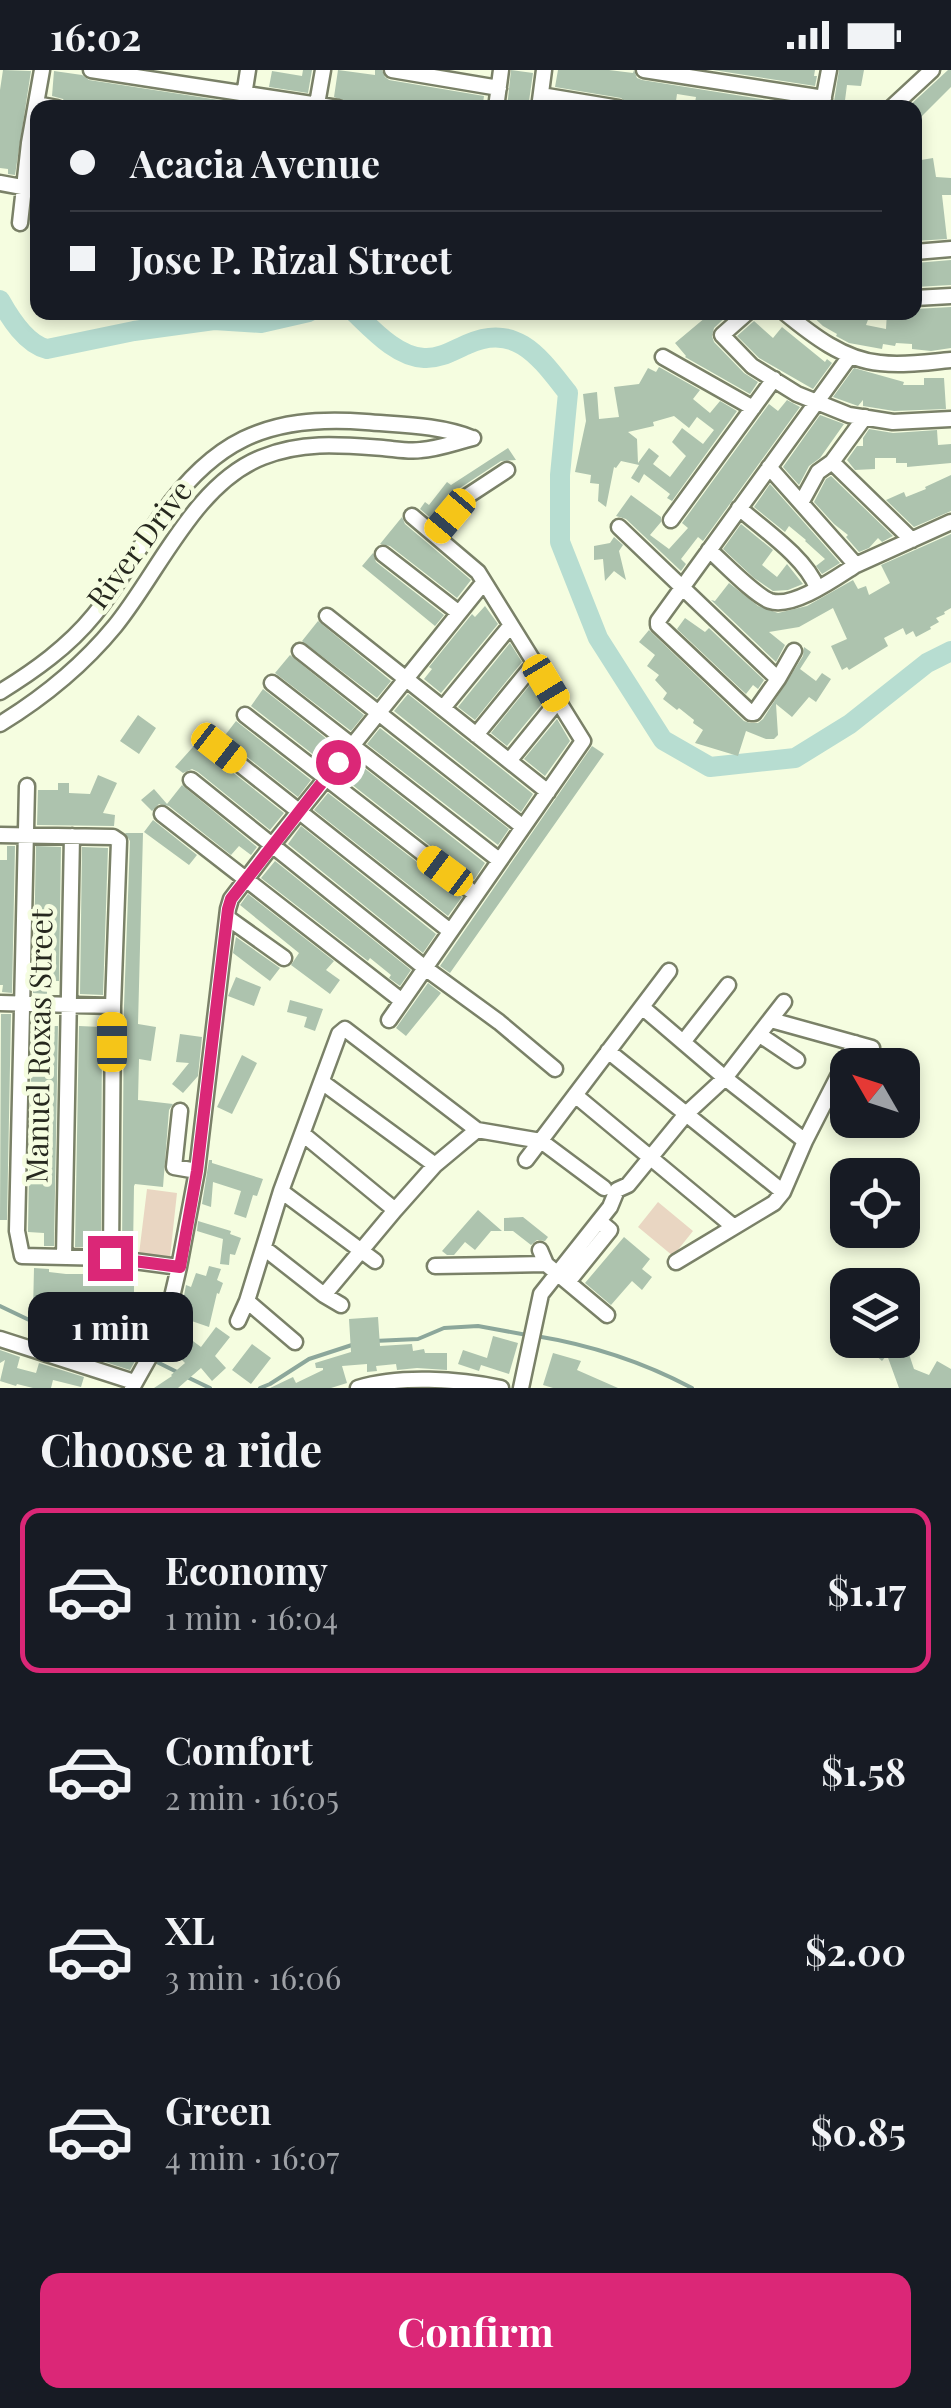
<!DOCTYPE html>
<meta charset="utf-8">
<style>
:root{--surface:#171b24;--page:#20242c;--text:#f1f3f6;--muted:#9ea1a6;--line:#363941;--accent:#db2777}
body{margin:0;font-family:"Playfair Display",serif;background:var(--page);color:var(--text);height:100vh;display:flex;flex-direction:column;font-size:38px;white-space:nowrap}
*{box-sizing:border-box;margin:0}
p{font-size:32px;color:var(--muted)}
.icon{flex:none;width:55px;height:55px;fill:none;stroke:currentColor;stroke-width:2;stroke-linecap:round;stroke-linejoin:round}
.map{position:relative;height:1318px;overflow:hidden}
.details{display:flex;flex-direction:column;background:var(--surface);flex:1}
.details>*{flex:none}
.hud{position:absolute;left:30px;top:30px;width:892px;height:220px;border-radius:20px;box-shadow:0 5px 15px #0003;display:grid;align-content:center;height:220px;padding:0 40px;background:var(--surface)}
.needle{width:65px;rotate:309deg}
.fabs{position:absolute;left:830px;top:978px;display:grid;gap:20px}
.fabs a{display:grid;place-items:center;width:90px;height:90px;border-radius:20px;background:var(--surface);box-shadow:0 5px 15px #0003;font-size:50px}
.end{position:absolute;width:45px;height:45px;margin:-22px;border:12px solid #db2777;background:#fff;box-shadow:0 0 0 5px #fff}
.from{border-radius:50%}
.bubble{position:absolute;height:70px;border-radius:20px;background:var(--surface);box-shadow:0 5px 15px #0003;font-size:32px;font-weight:700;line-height:70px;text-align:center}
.car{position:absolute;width:30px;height:60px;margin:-30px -15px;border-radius:12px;box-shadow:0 0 8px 2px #0007;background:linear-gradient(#f5c518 24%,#345 0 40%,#f5c518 0 76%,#345 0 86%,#f5c518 0)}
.hud b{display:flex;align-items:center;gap:35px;height:95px;font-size:38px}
.hud b+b{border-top:2px solid var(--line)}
.hud i{width:25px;height:25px;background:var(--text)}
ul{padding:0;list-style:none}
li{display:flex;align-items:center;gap:30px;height:165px;margin:0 20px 15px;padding:0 20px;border:5px solid transparent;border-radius:20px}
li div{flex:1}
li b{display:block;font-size:38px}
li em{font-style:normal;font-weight:700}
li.selected{border-color:var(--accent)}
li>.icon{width:90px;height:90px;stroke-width:1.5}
h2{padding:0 40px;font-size:45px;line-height:120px}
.button{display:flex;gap:20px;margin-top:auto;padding:20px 40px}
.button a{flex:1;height:115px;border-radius:20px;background:var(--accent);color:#fff;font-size:40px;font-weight:700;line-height:115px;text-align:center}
.status{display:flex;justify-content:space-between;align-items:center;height:70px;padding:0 50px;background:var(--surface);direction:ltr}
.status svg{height:28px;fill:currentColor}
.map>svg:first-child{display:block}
.green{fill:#e9d6c2}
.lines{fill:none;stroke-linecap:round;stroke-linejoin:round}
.stream{stroke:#8ca79b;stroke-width:4}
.river{stroke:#b7ddd1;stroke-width:20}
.building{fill:#adc3ae;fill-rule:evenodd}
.minor-casing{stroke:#7a8168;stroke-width:19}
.minor{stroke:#fff;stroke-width:14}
.route{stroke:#db2777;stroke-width:12}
.labels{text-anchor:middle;stroke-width:9;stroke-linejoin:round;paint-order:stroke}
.street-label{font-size:30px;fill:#26281e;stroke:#f5fde0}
</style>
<div class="status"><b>16:02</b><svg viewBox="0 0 49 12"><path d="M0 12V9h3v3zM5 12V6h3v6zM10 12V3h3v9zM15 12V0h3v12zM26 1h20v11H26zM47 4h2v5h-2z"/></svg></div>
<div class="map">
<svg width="951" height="1318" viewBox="0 0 951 1318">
<rect width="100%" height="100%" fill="#f5fde0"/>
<path class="green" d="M147 1119 177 1123 170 1187 139 1184Z
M658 1132 693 1161 673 1186 638 1157Z"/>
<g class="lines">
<path class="stream" d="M0 1236 48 1259 72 1257 135 1281 179 1303
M536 1266C591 1275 643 1292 692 1318
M374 1271 418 1269 444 1258 478 1256 527 1265
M187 1307 210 1318
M260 1318 270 1314 309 1289 355 1274"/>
<path class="river" d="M0 230C10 248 26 274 47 279L134 261 214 250 261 253 309 242
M354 242C373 260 397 287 424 288 440 289 454 280 468 274 517 252 541 289 568 323L560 405V472L598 568 663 670 710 697 795 688 850 654 927 593 951 581"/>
</g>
<path class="building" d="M3 0 31 1 15 105 8 104V99L0 98V20Z
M303 0H312L308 23 269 17 272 1 302 6Z
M338 0 375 5V0H382L385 7 389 10 484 26 483 33 482 38H394L376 35V38H371L354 35 334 27Z
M511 0 533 3 528 38H507Z
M558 0H609L633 3 634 0 637 8 642 10 811 37 694 38 696 27 677 24 675 38 629 35 621 28 555 17Z
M713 0H815L814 6H817L815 16Z
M839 0H864L861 16 847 15 844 38H833Z
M948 0H951V17L915 53V38H907Z
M54 1 82 5 89 10 232 32V38H81L67 36 63 29 52 26Z
M933 88 936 107 951 108V125H942L947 169 915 171V91Z
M951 190V215L915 217V193Z
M951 237V278L931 281 912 279V274L896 273 895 276 883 274 882 279 849 273 836 266 837 264 823 256 808 242H871L866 255 886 259 887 242H915V239Z
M712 242H731L714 258 712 266 714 272 744 303 758 312 750 324 685 287 686 286 675 273Z
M754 251 773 268 782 257 825 292 827 289 832 293 813 319 759 288 737 266Z
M659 297 700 320 693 329 710 343 720 331 737 341 672 431 667 428 670 424 644 404 639 413 631 408 639 395 621 391 616 398 614 397 606 437 598 431 599 414 590 413 591 405 575 402 586 351 583 324 597 322 599 349 619 347 614 317 639 314 648 298 656 302ZM674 346 689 358 697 347 714 360 703 374 682 358 672 372 686 386 670 407 653 394 659 386 649 378 638 393 637 369 628 362 654 356 653 352Z
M854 298 904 312 903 315H924V308H944L946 339 894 341 863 336V330L858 336 833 327Z
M787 330 800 337 703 471 698 467 681 489 686 494 681 501 626 449 616 446 631 425 661 447V452L650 465 669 479 688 458 682 453 769 334 778 341Z
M820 345 844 354 820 388 809 396 799 415 783 397Z
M869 359 893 363 937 360 938 375 951 374V393L907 397V393H896V388H875V399L855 400 847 390 857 376H863V368Z
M508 378 516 390 501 391 460 418 433 450 420 439 425 432 429 435 447 412 451 415Z
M951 405V441L914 457 886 430 904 422 906 427 926 419 925 417Z
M831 406 893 466 882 472 878 468 869 478 859 482 846 467 848 465 834 454 814 432 826 409Z
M770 414 840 493 822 504 816 496 825 489 805 471 806 470 789 456 785 462 754 437Z
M402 447 405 454 471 510 457 528 390 476 380 474Z
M741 454 773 480 762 495 777 507 787 494 803 514 788 520 773 521 754 508 723 479Z
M951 464V538L944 542 945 544 936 548 939 552 930 557 931 559 916 567 913 561 906 565 903 558 884 568 888 576 849 600 847 597 842 600 831 576 847 569 833 538 799 557 769 562 785 575 776 592 711 530 715 531 729 513 758 536 778 543 807 536 853 510 858 519 866 516 869 525 890 513 881 495Z
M614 467 623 475 619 481 626 510 614 501 605 511 603 489 594 490V476L610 473Z
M373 483 376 492 444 545 435 556 362 496Z
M485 536 498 554 441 623 424 609 432 599 429 597 472 544 475 547Z
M685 548 705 562 709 558 764 610 758 619 753 615 746 624 677 559Z
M318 551 391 611 377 628 302 571Z
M649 560 744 651 750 653H758L763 649 803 586 804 577 811 582 800 599 816 611 822 603 831 609 816 632 809 627 792 647 776 634 778 665 774 669H766L746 661 738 686 695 673 703 660 693 653 694 650 679 638 677 640 663 629 667 623 655 610 659 605 647 596 655 585 639 572Z
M510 573 522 592 475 650 458 637Z
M290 585 364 645 351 661 275 603Z
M533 611 545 630 507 676 491 663Z
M263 619 337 677 324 693 251 636Z
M408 624 533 724 521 742 394 641Z
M138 645 156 658 139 684 120 671Z
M557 649 570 671 545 706 524 689Z
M236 651 311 710 298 727 223 668Z
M380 658 509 759 498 775 367 674Z
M201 668 209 675V681L212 686 284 743 270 760 198 702 192 699 183 703 175 697Z
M592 676 604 684 450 903 440 896Z
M354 690 485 793 474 810 341 706Z
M98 705 117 713 103 743 115 745 114 756 37 755 38 720H58V713H69V723L90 724Z
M182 715 257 777 251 785 239 776 231 785 169 736 159 734 152 741 141 730 154 719 167 734Z
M328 723 462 827 448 846 314 740Z
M153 750 197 785 189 795 144 762Z
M301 756 436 864 423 883 288 774Z
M125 763H143L138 954 156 957 151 991 139 989 138 1030 173 1034 169 1040 163 1117 135 1114 134 1116 133 1180 122 1179 124 936 130 771Z
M7 776H15L12 923 2 922 3 915H0V790H7Z
M36 776 61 777 59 911H47V924L33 923Z
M82 777 108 778 103 925 80 924Z
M275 791 411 900 400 916 389 908 391 905 370 888 368 891 261 808Z
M248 824 334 891 326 900 340 910 330 924 291 895 299 883 240 835Z
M236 867 280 898 270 911 233 883Z
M236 907 261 917 254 936 228 926Z
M428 913 441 923 406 966 396 958Z
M290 930 323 939 315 961 304 957 307 947 287 942Z
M1 944H11L7 1150H0Z
M32 944 48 945 47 956H58L54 1176H44V1163L28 1162V1160Z
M79 956 102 957 101 1165H87V1177H75Z
M180 964 202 967 198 1006 183 1023 172 1014 189 993 176 992Z
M242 985 257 993 232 1044 217 1037Z
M209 1090H212V1093L263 1109 257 1126 253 1125 246 1148 234 1144 241 1121 213 1112 211 1137 202 1134Z
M478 1140 502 1161H491L475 1180 465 1172 454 1185H447L442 1181Z
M523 1147 548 1167 545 1171 537 1170 531 1175 513 1161H504V1148Z
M198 1151 231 1161 230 1164 241 1168 235 1185 230 1184 229 1195 220 1194 223 1169 197 1161Z
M624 1167 650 1189 642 1199 652 1207 642 1220 632 1211 611 1235 585 1213Z
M209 1196 221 1199 217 1210 223 1213 219 1224 217 1223 209 1257 180 1247 186 1215 191 1217 196 1203 206 1206Z
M34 1198 49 1199V1202L66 1204H117V1200L134 1202V1231H109L108 1248 131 1260 130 1262 112 1259 107 1268 84 1255 92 1241 93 1230 66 1229V1241H33Z
M378 1247 380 1276 412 1274 413 1281 424 1279 425 1283H447V1300L417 1298 397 1300 396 1294 376 1296 377 1301 367 1302V1294L342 1296 347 1313 331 1318H270L293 1307 296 1313 323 1300V1298H316L315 1293 351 1282 349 1249Z
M216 1257 230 1267 215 1286 226 1298 212 1311 201 1298 178 1318H154L172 1306 171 1305 185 1293 168 1276 174 1269 176 1271 182 1263 201 1277Z
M493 1266 518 1273 509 1304 481 1295 479 1301 458 1294 463 1280 487 1288Z
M70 1268 78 1272 135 1291 130 1300 65 1279Z
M883 1270H890L904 1282 908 1281 914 1299 929 1305 937 1291 951 1299V1318H899L887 1285 882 1291 872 1282Z
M252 1274 271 1288 251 1314 232 1300Z
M0 1280 20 1287 17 1298 36 1303 39 1293 84 1307 81 1317 53 1310 51 1318H33L17 1314 16 1316 0 1311 5 1290 0 1293Z
M553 1283 581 1291 577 1300 618 1318H553L543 1315Z"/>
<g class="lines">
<g class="minor-casing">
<path id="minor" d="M91 0 338 38
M392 0 499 18
M644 0 824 28
M541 25 619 38
M36 34 57 38
M317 34 323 0
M822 37 829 0
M242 38 248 0
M496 38 501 0
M539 38 544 0
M891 38 932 0
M0 113 38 120
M20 153 29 73 42 0
M915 182 951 179
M915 228 951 226
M748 242 722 265 752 296 797 324 849 345 893 352 951 349
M784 242C812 265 844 290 880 293 904 296 928 292 951 290
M663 287 753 338
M832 392 912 470
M769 397 856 495 951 452
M801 433 818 402 832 392 865 347
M739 438C763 459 806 488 817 518
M671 450 774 309
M619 457 778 609
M435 465 466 427 507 400
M709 480C724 493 754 525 770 531 793 539 837 507 856 495
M383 484 459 543
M327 546 548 722
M300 581 523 757
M794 581 778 609 754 643H751L658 555V551L850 286
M272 613 499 790
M0 622C34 601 68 577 94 545 117 517 134 486 154 456 210 371 266 344 366 352 402 355 439 355 472 368
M443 638 511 555
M245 645 475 824
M0 654C44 627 83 595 115 556 159 502 195 413 263 387 303 371 342 375 383 378 395 379 409 382 421 380 438 379 456 372 473 368
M476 665 534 594
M219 678 450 861
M509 691 557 632
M191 710 425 898 499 952 555 999
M27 716 17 1161 22 1186 111 1188 179 1197
M162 744 402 931
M0 765 113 767 119 771 113 936 111 1188
M228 848 284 888
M0 933 113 936
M642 937 725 1008 805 1071
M389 950 583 671 478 502 412 446
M771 950 872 978
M760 965 797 990
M684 971 728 915
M608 981 783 1122
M322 1012 435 1095 395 1140
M575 1025 734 1157
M180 1041 174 1097 197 1101
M304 1065 395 1140 324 1225
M526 1090 669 901
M435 1095 477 1060
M281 1121 375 1191
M264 1178 324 1225 341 1235
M540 1180 546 1194 607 1245
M64 1187 72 766
M676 1192 774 1133 783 1122 805 1071 855 973
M435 1196 546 1194
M568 1212 610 1160 599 1151
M247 1231 295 1272
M238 1251 247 1231 281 1121 339 964 345 959 477 1060 541 1071 604 1118
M0 1269 134 1312
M132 1318 164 1261 179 1197 197 1101 228 839 231 829 273 774 484 512
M358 1318C399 1305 459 1309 501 1318
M521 1318 541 1224 610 1137 617 1120 628 1115 686 1044 725 1008 784 932"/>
</g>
<use href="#minor" class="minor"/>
</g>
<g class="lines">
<path class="route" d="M110 1188 180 1197 197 1101 228 839 231 829 338 692"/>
</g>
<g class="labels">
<g class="street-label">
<text transform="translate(140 475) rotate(-53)" y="10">River Drive</text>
<text transform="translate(40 976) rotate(-89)" y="10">Manuel Roxas Street</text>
</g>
</g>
</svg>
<div class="fabs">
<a><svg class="needle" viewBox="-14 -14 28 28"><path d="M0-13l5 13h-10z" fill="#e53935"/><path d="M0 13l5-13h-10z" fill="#9ea1a6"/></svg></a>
<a><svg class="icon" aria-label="locate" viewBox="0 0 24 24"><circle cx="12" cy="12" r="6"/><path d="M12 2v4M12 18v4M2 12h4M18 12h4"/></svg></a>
<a><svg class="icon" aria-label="layers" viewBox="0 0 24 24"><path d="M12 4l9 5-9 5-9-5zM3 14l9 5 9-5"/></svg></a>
</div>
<i class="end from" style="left:338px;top:692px"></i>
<i class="end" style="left:110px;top:1188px"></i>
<div class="bubble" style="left:28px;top:1222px;width:165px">1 min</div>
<i class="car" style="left:450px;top:446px;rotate:220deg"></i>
<i class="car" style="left:546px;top:613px;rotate:149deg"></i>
<i class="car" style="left:219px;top:678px;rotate:128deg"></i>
<i class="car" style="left:445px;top:801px;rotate:307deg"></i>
<i class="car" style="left:112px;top:972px;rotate:0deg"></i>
<div class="hud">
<b><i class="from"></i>Acacia Avenue</b>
<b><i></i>Jose P. Rizal Street</b>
</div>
</div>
<section class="details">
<h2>Choose a ride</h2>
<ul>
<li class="selected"><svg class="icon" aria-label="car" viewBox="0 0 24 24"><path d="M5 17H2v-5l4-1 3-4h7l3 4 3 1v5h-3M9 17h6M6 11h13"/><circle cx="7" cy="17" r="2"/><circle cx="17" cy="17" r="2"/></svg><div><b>Economy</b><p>1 min · 16:04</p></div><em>$1.17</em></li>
<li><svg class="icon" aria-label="car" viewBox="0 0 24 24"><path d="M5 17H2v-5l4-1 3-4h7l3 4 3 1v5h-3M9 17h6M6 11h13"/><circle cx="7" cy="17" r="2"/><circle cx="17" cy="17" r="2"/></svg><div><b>Comfort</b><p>2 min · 16:05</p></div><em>$1.58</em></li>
<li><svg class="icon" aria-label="car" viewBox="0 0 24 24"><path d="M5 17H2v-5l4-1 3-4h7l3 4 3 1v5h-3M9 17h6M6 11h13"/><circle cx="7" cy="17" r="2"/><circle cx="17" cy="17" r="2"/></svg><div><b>XL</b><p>3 min · 16:06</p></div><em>$2.00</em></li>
<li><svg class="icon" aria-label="car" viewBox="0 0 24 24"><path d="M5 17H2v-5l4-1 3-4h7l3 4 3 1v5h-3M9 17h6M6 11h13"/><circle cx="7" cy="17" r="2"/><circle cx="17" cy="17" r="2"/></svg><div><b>Green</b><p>4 min · 16:07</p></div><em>$0.85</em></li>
</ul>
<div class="button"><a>Confirm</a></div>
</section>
